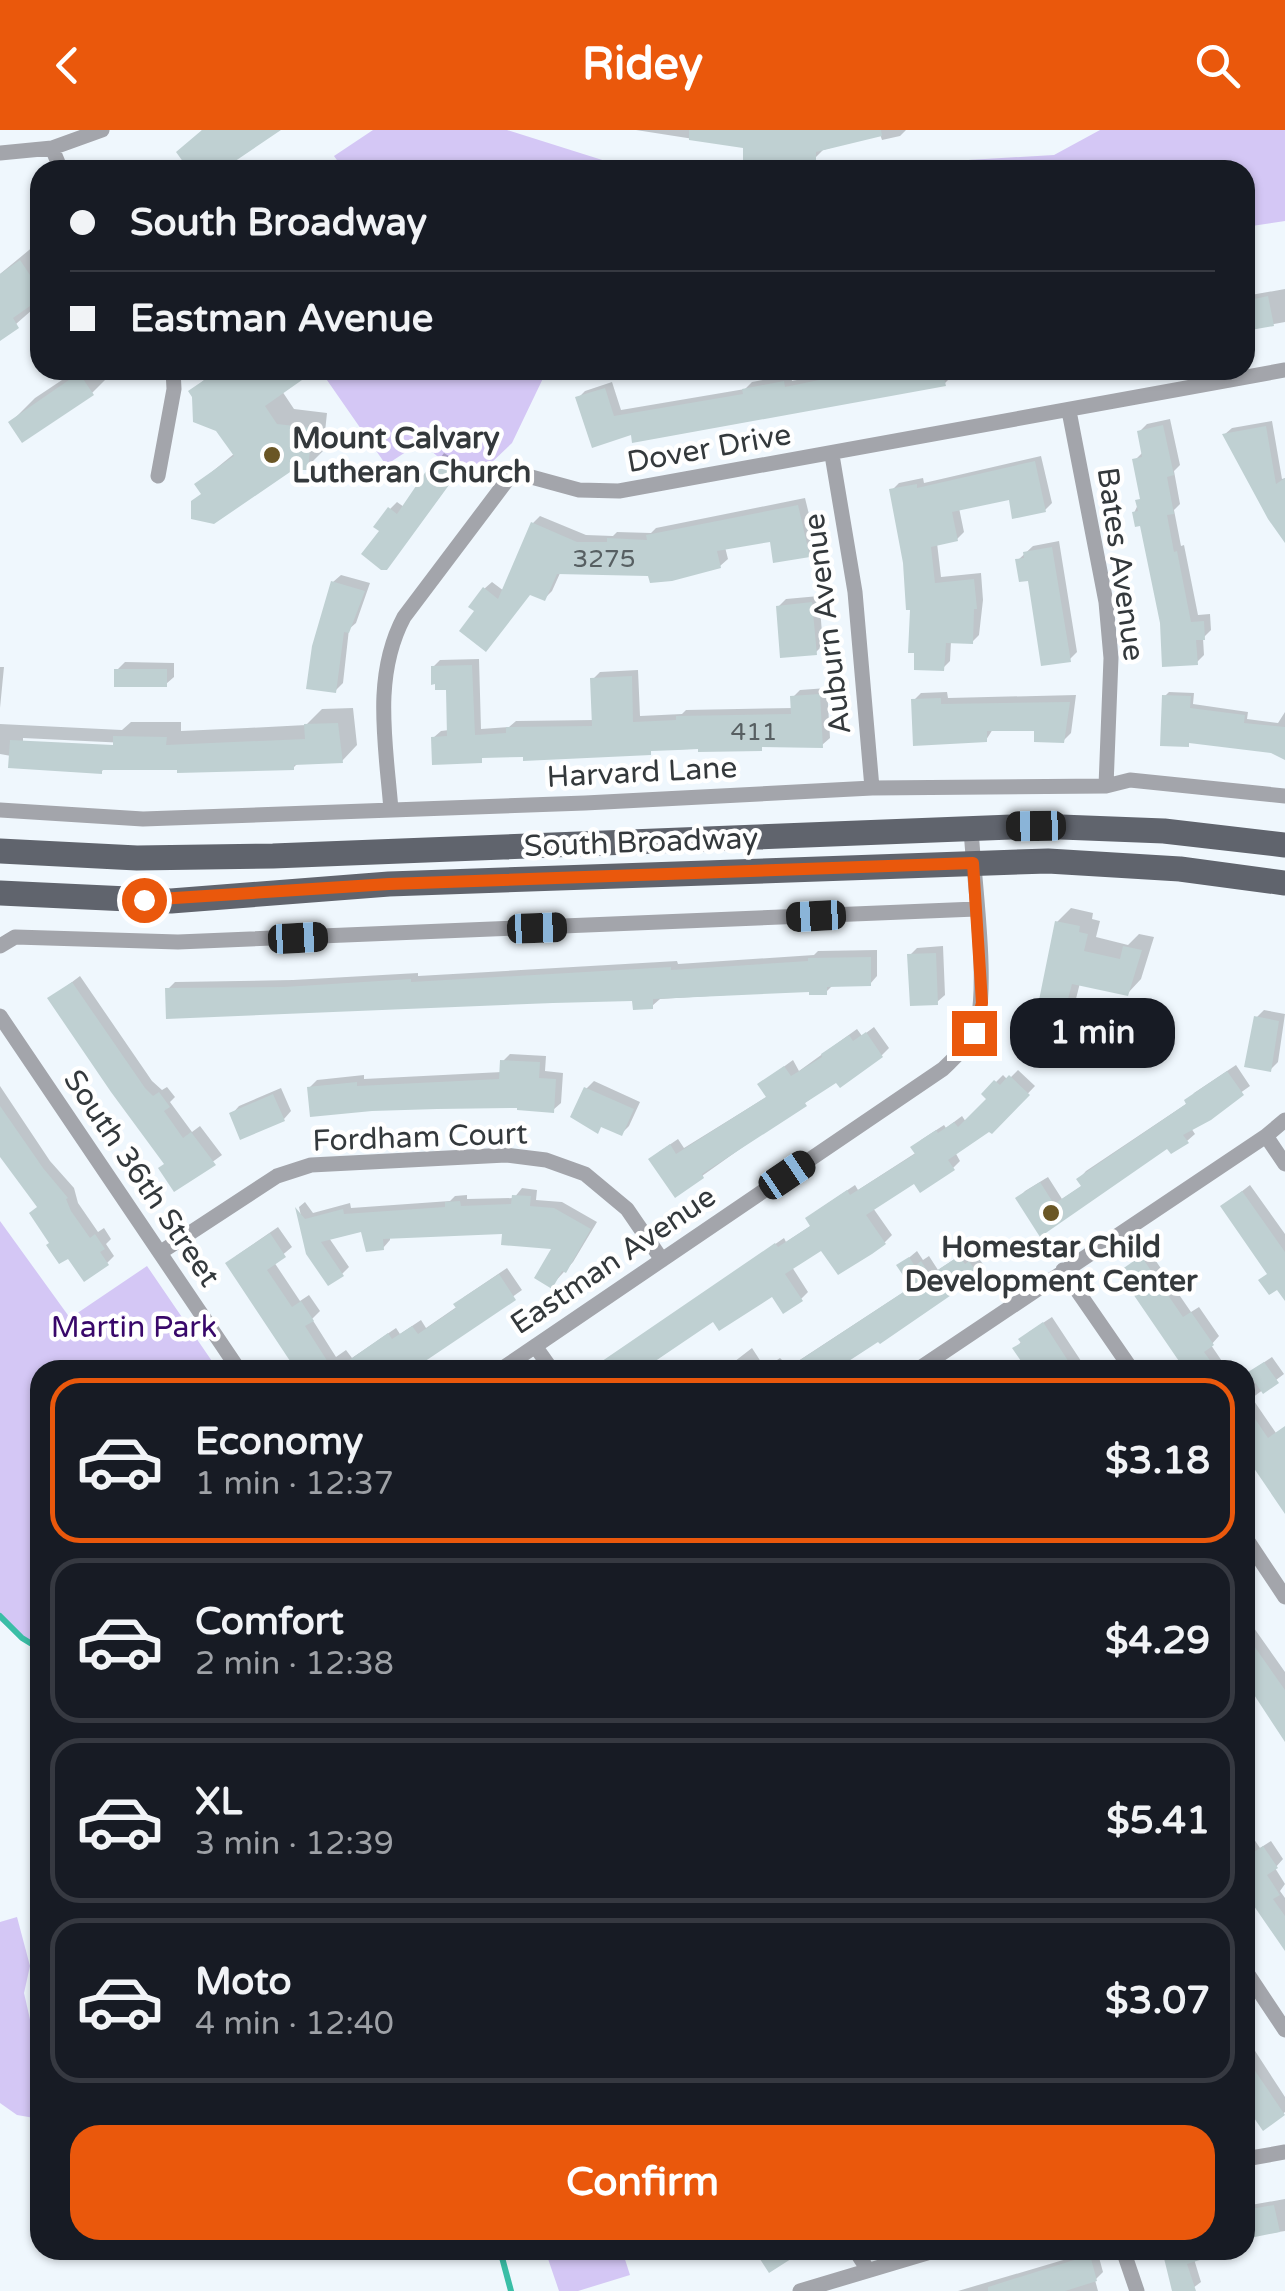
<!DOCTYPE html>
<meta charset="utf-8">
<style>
:root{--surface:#171b24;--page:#242831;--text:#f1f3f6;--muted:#9ea1a6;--line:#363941;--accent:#ea580c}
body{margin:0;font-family:"Varela Round",sans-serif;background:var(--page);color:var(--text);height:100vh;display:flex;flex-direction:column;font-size:38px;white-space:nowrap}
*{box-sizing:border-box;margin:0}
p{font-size:32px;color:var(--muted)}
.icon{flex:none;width:55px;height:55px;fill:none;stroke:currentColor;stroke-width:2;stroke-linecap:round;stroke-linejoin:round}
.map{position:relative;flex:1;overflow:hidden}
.panel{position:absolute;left:30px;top:1230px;width:1225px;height:900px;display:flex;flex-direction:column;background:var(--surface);border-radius:30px;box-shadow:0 2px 8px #0004}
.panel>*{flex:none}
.hud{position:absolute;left:30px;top:30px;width:1225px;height:220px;border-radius:30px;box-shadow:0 2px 8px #0004;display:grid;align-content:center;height:220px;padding:0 40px;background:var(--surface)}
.end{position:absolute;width:45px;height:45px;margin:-22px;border:12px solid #ea580c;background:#fff;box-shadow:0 0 0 5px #fff}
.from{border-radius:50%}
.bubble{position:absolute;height:70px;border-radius:30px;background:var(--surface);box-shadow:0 2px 8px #0004;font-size:32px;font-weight:700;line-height:70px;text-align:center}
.car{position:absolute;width:30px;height:60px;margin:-30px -15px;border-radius:12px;box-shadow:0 0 8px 2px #0007;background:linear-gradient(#222 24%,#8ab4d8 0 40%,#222 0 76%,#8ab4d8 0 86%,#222 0)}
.hud b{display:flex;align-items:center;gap:35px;height:95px;font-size:38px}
.hud b+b{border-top:2px solid var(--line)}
.hud i{width:25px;height:25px;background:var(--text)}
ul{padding:18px 0 0;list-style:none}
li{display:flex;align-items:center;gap:30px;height:165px;margin:0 20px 15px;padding:0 20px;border:5px solid var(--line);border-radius:30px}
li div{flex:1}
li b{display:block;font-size:38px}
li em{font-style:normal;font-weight:700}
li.active{border-color:var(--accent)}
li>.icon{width:90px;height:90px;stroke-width:1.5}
.action{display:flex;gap:20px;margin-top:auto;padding:20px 40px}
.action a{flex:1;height:115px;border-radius:30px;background:var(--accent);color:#fff;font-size:40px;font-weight:700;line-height:115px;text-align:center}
header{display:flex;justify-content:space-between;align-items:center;height:130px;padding:0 40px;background:var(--accent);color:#fff;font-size:45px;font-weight:700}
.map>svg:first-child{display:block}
.green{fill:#d4c7f5}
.shadow{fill:#0003;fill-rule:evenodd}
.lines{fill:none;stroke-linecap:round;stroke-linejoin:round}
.stream{stroke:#3abea6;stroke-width:6}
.building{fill:#bfd0d2}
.minor{stroke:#a3a5ab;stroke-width:15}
.primary{stroke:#60646d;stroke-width:25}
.route{stroke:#ea580c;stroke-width:12}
.poi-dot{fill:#6a5625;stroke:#fff;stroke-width:4}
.labels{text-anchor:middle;stroke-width:9;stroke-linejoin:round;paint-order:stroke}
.number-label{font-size:25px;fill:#575f62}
.poi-label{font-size:30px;font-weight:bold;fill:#34393c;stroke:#fff;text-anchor:start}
.street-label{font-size:30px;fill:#34393c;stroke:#fff}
.park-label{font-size:30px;fill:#39086a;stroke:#fff}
</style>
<header><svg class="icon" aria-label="back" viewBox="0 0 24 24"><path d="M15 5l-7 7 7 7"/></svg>Ridey<svg class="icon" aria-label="search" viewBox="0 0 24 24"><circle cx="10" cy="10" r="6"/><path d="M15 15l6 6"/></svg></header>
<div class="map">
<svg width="1285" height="2161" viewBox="0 0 1285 2161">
<rect width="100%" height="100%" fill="#eff7fd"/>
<path class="green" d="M373 0H507L634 40H344L334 26Z
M1100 0H1285V91L1245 97V40H894L918 33 1054 25Z
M320 240H547L512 313 469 354 421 312 386 335Z
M0 1091 70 1188 147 1136 218 1240H40V1522L0 1491Z
M17 1787 30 1836 24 1863 34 1907 40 1908V1989L17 1985 0 1973V1792Z
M545 2120H622L630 2145 578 2161H559Z"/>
<path class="shadow" d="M202 0H273L220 40H171L185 30Z
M636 0H906L900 6 882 10 880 4 823 20 815 28Z
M40 111V173L0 208V144Z
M1285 159V192L1245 199V166Z
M77 240H115L92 263 11 292 35 268Z
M215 240H309L282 261 294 279 327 283 323 321 307 337 292 338 203 362 197 354 235 323 191 262Z
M846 240H1006L949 249 944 254 633 301 578 268 585 261 612 252 621 280 745 259 752 252 791 245 792 251Z
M1170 289 1180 335 1174 341 1180 374 1174 380 1181 416 1184 415 1198 485 1210 484 1211 500 1203 508 1204 525 1197 532 1163 493 1142 393 1134 383 1142 366 1135 330 1144 321 1140 301 1147 294Z
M1272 291 1282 349 1285 348V410L1225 304 1232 298Z
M444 323 463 335 394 429 382 401 390 379 397 372 404 377Z
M1041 326 1052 373 1045 380 1011 367 959 378 964 402 957 409 937 413 941 447 981 443 983 470 979 505 972 512 951 511 950 531 943 538 912 477 892 360 899 353 923 348 924 353Z
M805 368 817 417 809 425 772 409 725 417 728 429 720 436 650 444 561 441 552 461 545 468 531 463 477 481 484 459 492 452 504 461 533 393 540 386 586 405 613 406 617 402 651 403 656 398Z
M1059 411 1077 522 1069 530 1030 448 1018 430 1033 416Z
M341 445 370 453 356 493 349 499 343 553 335 561 333 452Z
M819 466 823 515 816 522 778 477 786 469Z
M479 529 481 599 509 597 516 591 594 590 593 549 600 542 638 540 640 586 682 584 686 580 794 578 793 567 800 560 827 558 830 608 822 615 526 624 433 608 441 601 449 600 448 557 433 537 440 530Z
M125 532 174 533V547L166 554 117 540Z
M0 537H4L0 578Z
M947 562 948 568 1076 565 1071 603 1063 611 1037 599H993L986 610 914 570 921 563Z
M1169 562 1194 563 1193 574 1248 582 1247 589 1278 593 1285 582V627L1165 566Z
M353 578 357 615 342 631 299 632 293 638H105L101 642 0 624V594L122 600 131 592H181V601L247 598 306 595 322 579ZM23 608 126 613 125 618 23 613Z
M1071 778 1093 783 1092 789 1100 791 1096 807 1128 815 1139 804 1154 807 1141 849 1128 863 1080 853 1064 916 1050 929 1037 876 1042 871 1057 792Z
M943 816 945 865 937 872 910 825 917 818Z
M877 820V846L870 854H834L826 862 811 860 660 869 652 876 634 869 168 859 175 852 293 850 418 843V846L677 831 678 834 814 825 818 821Z
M80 846 152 951 162 960 167 957 175 967 170 972 192 1002 200 996 222 1025 175 1059 166 1033 51 868Z
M1264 880 1285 884 1278 932 1271 939 1256 888Z
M874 897 889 918 882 925 837 950 702 1046 659 1022 678 1009 684 1018 768 966 760 954 793 930 799 941 857 899 862 906Z
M510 924 546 926 545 941 563 943 561 973 553 980 309 958 317 950 364 945V949L502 942 503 931Z
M1236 935 1250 956 1191 998 1195 1004 1187 1011 1168 1015 1041 1104 1018 1069 1025 1061 1048 1047 1062 1069 1083 1055 1079 1049 1086 1041 1189 972 1194 963Z
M1018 940 1035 956 992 1001 989 999 955 1022 960 1031 953 1038 915 1051 873 1078 892 1105 885 1112 821 1118 792 1137 808 1162 801 1169 772 1163 714 1189 642 1240H592L784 1108 786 1112 812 1095 815 1082 855 1055 858 1060 917 1022 921 1010 944 995 946 998 962 986 966 992 989 969 984 964 1003 945 1008 950Z
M594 951 640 972 629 996 622 1003 586 959Z
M0 956 50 1031 74 1058 78 1073 98 1102 104 1098 111 1109 106 1114 114 1126 107 1133 40 1076 0 1022Z
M281 958 291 981 284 989 232 984 239 976Z
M1250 1055 1285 1104V1166L1223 1076Z
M522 1058 537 1060 536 1070 562 1072 597 1092 573 1132 552 1155 555 1116 504 1101 390 1106V1110L383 1118 362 1099 329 1108 349 1137 342 1144 309 1123 299 1077 305 1072 313 1083 350 1073 351 1078 450 1071 455 1066 467 1065V1069L514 1068Z
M278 1097 292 1117 274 1132 300 1171 309 1165 320 1181 312 1189 336 1227 346 1220 352 1228 396 1198 400 1204 421 1190 426 1198 458 1176 464 1167 507 1138 522 1160 410 1240H296L236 1126Z
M917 1121 923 1130 929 1126 938 1140 967 1121 973 1129 977 1126 985 1137 833 1240H733L730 1235 752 1218 765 1238 780 1228 789 1237 913 1156 899 1136Z
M1149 1121 1191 1182 1199 1177 1219 1206 1211 1215 1228 1240H1186L1121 1142Z
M1052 1187 1087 1240H1036L1016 1218 1029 1202Z
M1272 1227 1284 1244 1252 1268 1276 1303 1285 1297V1382L1245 1322V1245Z
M1245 1479 1251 1488 1249 1491 1285 1542V1603L1245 1546Z
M1245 1696 1260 1718 1271 1711 1283 1729 1275 1738 1285 1754 1280 1761 1285 1768V1818L1247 1762 1245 1764Z
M1246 1907 1285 1967V1982L1263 1998 1245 1971Z
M1285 2069V2101L1245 2107V2076Z
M1097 2120 1103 2142 1095 2150 1098 2161H958Z
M1165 2120H1217L1194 2129 1201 2152 1189 2161H1175Z"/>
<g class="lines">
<path class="stream" d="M0 1486 22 1508 40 1519
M500 2120 511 2161"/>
</g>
<path class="building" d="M202 0H281L222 40H189L176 22Z
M689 0H881L882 6 816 22V30L743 32V18L689 10Z
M20 130 40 160V169L13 188 19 198 0 211V144Z
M1268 166 1274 196 1245 201V171Z
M219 240H296L302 250 265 276 277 294 312 298 308 340H293L214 394 191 389V371L201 364 194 354 234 326 216 301 193 292 192 267 188 261Z
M852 240H942L946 256 632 313 631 305 592 318 575 267 605 258 614 286 743 264 742 259 784 251 785 257 853 243Z
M79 243 94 265 22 313 8 292Z
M1163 295 1174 345 1167 347 1174 384 1167 385 1174 422 1177 421 1191 492 1204 491 1205 510H1196L1198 535 1162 537 1160 493 1140 396 1135 397 1132 382 1138 381 1135 370 1140 369 1132 329 1142 327 1137 301Z
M1266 296 1276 354 1285 348V413L1268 389 1222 304Z
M435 328 457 344 387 440H381L361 424 379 401 373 397 388 377 397 384Z
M1035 331 1046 382 1012 389 1009 370 952 382 958 411 931 417 935 453 974 449 977 479H974L973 514 946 513 944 541 914 540V523H908L910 480H906L903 433 889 359 917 354V358Z
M798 375 810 427 773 433 770 412 717 421 721 438 672 451 650 453 648 446 557 444 545 471 530 465 486 522 459 501 474 481 468 477 483 457 498 469 531 392 577 412H607V408L647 410 646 405Z
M1052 417 1071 532 1041 536 1028 451 1019 452 1015 429 1024 428 1023 422Z
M331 451 365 461 349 503 344 502 336 563 306 559 312 516Z
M812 472 817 525 780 528 776 476Z
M472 535 475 605 506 603V597L592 596 590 548 632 546 633 592 676 590V586L791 584 790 566 820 564 823 618 762 617V621L698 622V619L678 620 651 621V625L523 631V627L482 628V633L432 635 431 607 447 606 446 560H435V554L431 555V536Z
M114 539H167V557H114Z
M1162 565 1191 566 1190 578 1245 585 1244 593 1285 597V630L1271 623 1189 613V617L1160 616Z
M941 568V574L1070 572 1064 613 1034 612V601H987V612L913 616 911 569Z
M338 593 343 633 294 635V640L177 643V640H102V644L8 638 10 610 113 615V606L167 607 166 615 305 609 304 594Z
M1055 791 1080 796 1079 802 1088 804 1084 821 1120 829 1123 816 1142 820 1128 866 1072 854 1051 932 1021 924 1035 874 1038 875Z
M936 823 938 875 910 876 907 824Z
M871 827V856L827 857V865H809V862L653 869V879L633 880 632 871 553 873 166 889 165 858 284 857 411 849V852L671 837V840L808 831V828Z
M72 852 145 958 153 966 159 962 170 977 164 981 183 1008 191 1002 216 1035 174 1062 158 1038 164 1034 111 962 47 868Z
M1254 886 1279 891 1271 942 1244 937Z
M866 902 883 927 840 958 836 953 805 973 807 976 702 1044 704 1048 675 1068 648 1029 670 1014 676 1024 684 1019 766 967 757 954 784 936 791 946 822 927 821 924 849 905 853 911Z
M500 930 540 932 539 948 556 949 554 983 517 980V978L437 979 372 981 310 987 307 957 357 952V956L499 949Z
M1227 941 1244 965 1211 990 1183 1005 1189 1013 1171 1024 1167 1019 1040 1107 1015 1068 1040 1052 1054 1074 1081 1056 1076 1049 1186 974 1184 970Z
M1009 945 1030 965 992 1004 989 1002 948 1030 955 1040 920 1063 914 1054 866 1085 886 1114 872 1124 838 1145 821 1121 785 1144 803 1171 783 1184 772 1167 719 1201 713 1192 642 1240H589L775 1113 778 1117 810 1096 805 1088 847 1060 850 1065 915 1024 910 1017 936 1000 938 1003 954 992 958 997 986 969 981 964 994 950 1000 955Z
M584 957 634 979 622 1006 601 997 598 1004 570 987Z
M273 964 285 991 240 1010 229 983Z
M0 976 43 1038 68 1068 66 1069 71 1081 90 1108 95 1104 105 1119 100 1122 109 1135 84 1152 68 1129 59 1134 46 1115 49 1113 29 1083 37 1077 0 1027Z
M1242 1061 1285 1122V1171L1277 1160 1269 1165 1258 1150 1267 1144 1220 1076Z
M512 1065 531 1066 530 1076 554 1078 591 1099 566 1143 562 1141 552 1159 534 1148 551 1119 501 1115 502 1104 383 1109 384 1120 366 1122 361 1102 321 1112 344 1146 328 1156 306 1124 295 1077 305 1089 343 1079 344 1084 445 1077V1072L460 1071 461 1076 511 1074Z
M270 1103 286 1127 267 1140 292 1177 301 1171 314 1191 305 1196 333 1240H296L225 1133Z
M959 1126 965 1134 969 1131 979 1146 880 1214 878 1212 835 1240H785L911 1157 896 1135 909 1127 915 1136 921 1131 930 1145Z
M1141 1126 1183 1187 1191 1182 1214 1215 1204 1222 1217 1240H1185L1118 1142Z
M499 1144 516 1170 412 1240H335L388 1203 392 1209 412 1196 418 1204 456 1178 453 1174Z
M1043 1192 1074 1240H1027L1012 1218 1021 1213 1018 1209Z
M1264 1232 1279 1253 1263 1264 1248 1242Z
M1245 1274 1268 1308 1285 1296V1384L1245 1325Z
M1245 1503 1285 1560V1612L1245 1551Z
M1263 1716 1278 1738 1267 1745 1280 1765 1273 1769 1285 1786V1821L1245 1763V1728Z
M1245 1926 1285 1985 1263 2001 1245 1975Z
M1274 2075 1280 2102 1245 2109V2080Z
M754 2120H805L769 2143Z
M1162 2120H1218L1219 2124 1187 2134 1196 2161H1172Z
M1090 2125 1097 2151 1065 2161H988V2157Z"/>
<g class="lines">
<path class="minor" d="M52 18 61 40
M0 23 52 18 102 0
M1069 281 1106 472 1111 528 1106 656
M832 325 855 462 872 658
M158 346 174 259 173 240
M0 680 143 689 585 673 872 658 1106 656 1130 650 1285 666
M391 680C386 615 372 547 404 487L508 349 524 345 579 360 619 361 1285 240
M0 816 15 807 178 812 976 779
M0 886 239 1240
M1266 1006 1285 1034
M161 1122 277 1046 311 1035 506 1025 546 1030 585 1044 627 1079 662 1130
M1063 1140 1132 1240
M535 1216 552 1240
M500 1240 943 939C954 928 967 917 974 903 991 866 973 744 971 698
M917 1240 1266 1006 1285 990
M1245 1407 1285 1467
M1245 1840 1285 1900
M1245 2029 1285 2022
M855 2120 868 2140
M1123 2120 1137 2161
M800 2161 937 2120"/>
<path class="primary" d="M0 721 137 728 273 726 1035 696 1164 701 1285 715
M0 763 171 771 389 754 1048 731 1180 739 1285 753"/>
</g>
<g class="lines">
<path class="route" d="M144 770 389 754 973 733 982 873 974 903"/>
</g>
<g class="poi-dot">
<circle cx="272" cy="325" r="10"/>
<circle cx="1051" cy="1083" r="10"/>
</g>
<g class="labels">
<g class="number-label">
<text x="604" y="437">3275</text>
<text x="754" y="610">411</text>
</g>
<g class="poi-label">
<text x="292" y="318">Mount Calvary<tspan x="292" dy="34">Lutheran Church</tspan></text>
<text x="1051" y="1127" text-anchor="middle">Homestar Child<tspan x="1051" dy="34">Development Center</tspan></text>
</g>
<g class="street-label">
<text transform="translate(709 318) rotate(-10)" y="10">Dover Drive</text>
<text transform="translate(1121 434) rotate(82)" y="10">Bates Avenue</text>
<text transform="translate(827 494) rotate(-97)" y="10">Auburn Avenue</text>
<text transform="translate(642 642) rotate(-3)" y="10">Harvard Lane</text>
<text transform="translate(641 712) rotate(-2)" y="10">South Broadway</text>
<text transform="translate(420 1007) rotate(-2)" y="10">Fordham Court</text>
<text transform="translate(142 1048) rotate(56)" y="10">South 36th Street</text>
<text transform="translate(613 1130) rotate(-34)" y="10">Eastman Avenue</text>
</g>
<g class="park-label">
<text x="134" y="1207">Martin Park</text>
</g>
</g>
</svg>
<i class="end from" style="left:144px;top:770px"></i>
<i class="end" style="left:974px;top:903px"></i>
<div class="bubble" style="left:1010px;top:868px;width:165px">1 min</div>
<i class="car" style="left:1036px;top:696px;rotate:269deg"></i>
<i class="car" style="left:816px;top:786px;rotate:267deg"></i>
<i class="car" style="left:537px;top:798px;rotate:88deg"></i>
<i class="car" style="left:298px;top:808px;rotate:87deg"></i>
<i class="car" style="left:787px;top:1045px;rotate:56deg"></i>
<div class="hud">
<b><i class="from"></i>South Broadway</b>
<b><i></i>Eastman Avenue</b>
</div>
<section class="panel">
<ul>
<li class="active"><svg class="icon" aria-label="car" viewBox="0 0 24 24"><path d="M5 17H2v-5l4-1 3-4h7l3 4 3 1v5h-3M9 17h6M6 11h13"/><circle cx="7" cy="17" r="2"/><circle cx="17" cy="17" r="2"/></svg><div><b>Economy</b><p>1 min · 12:37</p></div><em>$3.18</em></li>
<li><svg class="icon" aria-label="car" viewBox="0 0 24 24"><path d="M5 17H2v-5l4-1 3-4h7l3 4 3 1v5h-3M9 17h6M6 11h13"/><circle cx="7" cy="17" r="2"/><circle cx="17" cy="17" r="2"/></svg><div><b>Comfort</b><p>2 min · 12:38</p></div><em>$4.29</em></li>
<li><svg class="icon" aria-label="car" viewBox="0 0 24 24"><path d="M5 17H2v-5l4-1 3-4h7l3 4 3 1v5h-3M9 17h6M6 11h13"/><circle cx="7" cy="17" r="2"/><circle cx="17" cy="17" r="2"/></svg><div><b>XL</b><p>3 min · 12:39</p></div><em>$5.41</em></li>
<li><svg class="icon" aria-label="car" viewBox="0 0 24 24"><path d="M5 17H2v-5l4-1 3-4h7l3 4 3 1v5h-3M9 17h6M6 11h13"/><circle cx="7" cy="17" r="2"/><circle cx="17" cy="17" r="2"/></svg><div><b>Moto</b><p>4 min · 12:40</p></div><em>$3.07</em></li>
</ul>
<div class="action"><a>Confirm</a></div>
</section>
</div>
